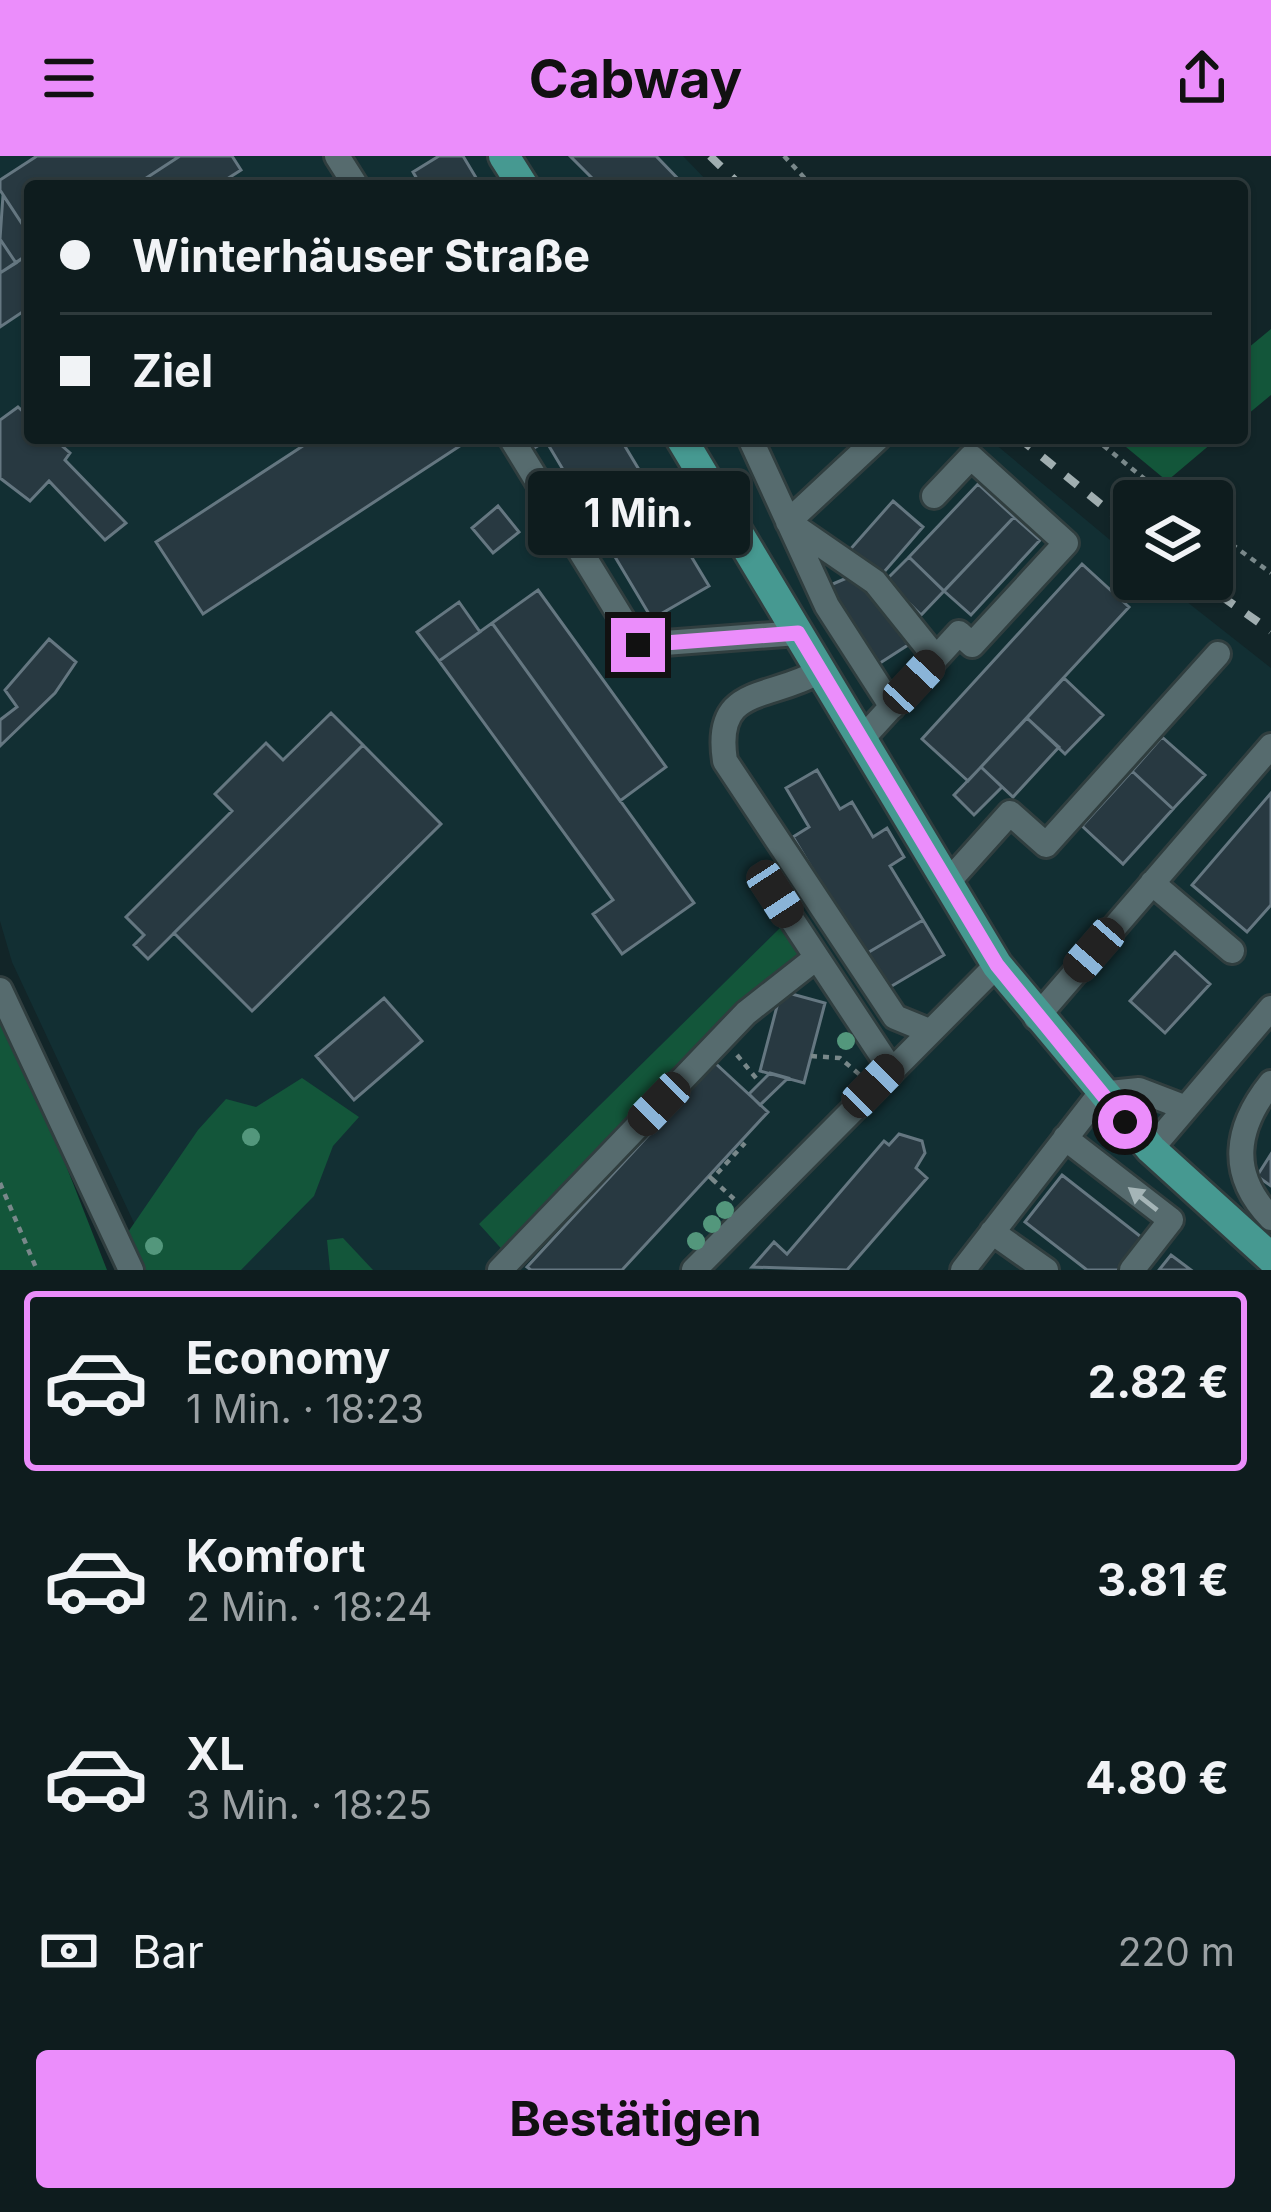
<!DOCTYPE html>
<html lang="de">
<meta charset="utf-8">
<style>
:root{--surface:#0e1c1e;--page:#1c292b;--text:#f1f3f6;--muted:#9ba1a4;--line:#2e3a3c;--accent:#eb8dfb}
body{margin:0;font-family:Inter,sans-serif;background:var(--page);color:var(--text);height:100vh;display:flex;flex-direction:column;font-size:45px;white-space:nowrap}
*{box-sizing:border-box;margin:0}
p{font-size:39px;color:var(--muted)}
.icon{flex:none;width:66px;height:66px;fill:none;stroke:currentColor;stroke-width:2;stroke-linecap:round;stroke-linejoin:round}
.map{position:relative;height:1114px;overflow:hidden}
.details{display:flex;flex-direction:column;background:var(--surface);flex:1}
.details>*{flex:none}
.banner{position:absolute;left:24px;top:24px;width:1224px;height:264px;border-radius:12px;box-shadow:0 3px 9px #0004,0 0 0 3px var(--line);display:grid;align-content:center;height:264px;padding:0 36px;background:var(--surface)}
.buttons{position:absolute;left:1113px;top:324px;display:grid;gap:24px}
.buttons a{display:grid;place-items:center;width:120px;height:120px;border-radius:12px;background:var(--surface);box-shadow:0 3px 9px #0004,0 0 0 3px var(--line);font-size:60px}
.end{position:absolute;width:54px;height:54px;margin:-27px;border:15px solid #eb8dfb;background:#111;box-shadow:0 0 0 6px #111}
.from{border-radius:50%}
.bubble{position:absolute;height:84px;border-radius:12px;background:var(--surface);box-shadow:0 3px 9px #0004,0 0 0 3px var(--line);font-size:39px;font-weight:700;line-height:84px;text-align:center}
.car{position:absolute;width:36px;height:72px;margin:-36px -18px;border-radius:15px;box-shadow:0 0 9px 3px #0007;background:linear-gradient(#222 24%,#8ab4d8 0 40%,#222 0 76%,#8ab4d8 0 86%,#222 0)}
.banner b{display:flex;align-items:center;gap:42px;height:114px;font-size:45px}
.banner b+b{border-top:3px solid var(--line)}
.banner i{width:30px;height:30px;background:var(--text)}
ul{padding:21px 0 0;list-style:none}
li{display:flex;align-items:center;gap:36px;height:180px;margin:0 24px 18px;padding:0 12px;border:6px solid transparent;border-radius:12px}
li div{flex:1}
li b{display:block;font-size:45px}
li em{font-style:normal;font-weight:700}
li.active{border-color:var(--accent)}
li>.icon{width:108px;height:108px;stroke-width:1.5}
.pay{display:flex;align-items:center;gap:30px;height:132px;padding:0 36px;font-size:45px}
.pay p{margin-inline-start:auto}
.action{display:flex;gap:24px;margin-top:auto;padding:24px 36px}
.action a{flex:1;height:138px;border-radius:12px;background:var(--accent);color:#111;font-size:48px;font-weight:700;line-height:138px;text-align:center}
header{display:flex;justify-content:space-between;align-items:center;height:156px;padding:0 36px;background:var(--accent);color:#111;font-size:54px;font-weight:700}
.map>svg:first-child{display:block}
.built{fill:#122f33}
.green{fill:#13563a}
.building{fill:#283941;stroke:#657781;stroke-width:3}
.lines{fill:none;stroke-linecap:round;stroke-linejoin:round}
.minor-casing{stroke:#303e3f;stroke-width:30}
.major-casing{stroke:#303e3f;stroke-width:36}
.path{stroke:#79888a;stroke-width:4.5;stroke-dasharray:6 6;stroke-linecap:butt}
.minor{stroke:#566b6e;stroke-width:24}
.major{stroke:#469991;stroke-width:30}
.rail{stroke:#a0aeb0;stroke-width:8;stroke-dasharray:15 15;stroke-linecap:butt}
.tree{fill:#53977c}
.oneway{fill:#a5b5b7}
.route{stroke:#eb8dfb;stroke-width:15}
</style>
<header><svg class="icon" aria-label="menu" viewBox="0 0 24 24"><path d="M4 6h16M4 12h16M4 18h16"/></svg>Cabway<svg class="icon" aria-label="share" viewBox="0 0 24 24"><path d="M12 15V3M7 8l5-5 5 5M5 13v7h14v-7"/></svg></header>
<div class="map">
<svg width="1271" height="1114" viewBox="0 0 1271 1114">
<rect width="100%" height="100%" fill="#122528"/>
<path class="built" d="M0 0H683L712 30H30V282H988L1134 404V423H1158L1271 512V1114H156L12 806 0 765Z"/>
<path class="green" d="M1271 173V239L1242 263V197Z
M1137 282H1218L1167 325 1126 291Z
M780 772 802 798 507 1099 479 1068Z
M0 841 107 1114H0Z
M302 922 359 961 333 990 314 1040 241 1114H142L126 1079 198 974 226 943 256 951Z
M343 1082 373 1114H330L327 1084Z"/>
<path class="building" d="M37 0H180L134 30H30V80L0 34V24Z
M180 0H232L241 14 216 30H134Z
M439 0H463L481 30H421L413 16Z
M570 0H656L685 30H600Z
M3 39 30 80V97L16 107 0 83Z
M0 83 16 107 0 117Z
M30 97V151L0 171V117Z
M18 251 30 262V282H53L70 297 65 304 126 367 105 384 49 325 30 345 0 322V264Z
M315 282H472L203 458 156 386Z
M525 282H620L709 430 652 463 546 285 531 294Z
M978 328 1014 361 944 435 909 401Z
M893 345 923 371 878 423 847 397Z
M498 350 519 376 493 397 472 372Z
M1014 361 1040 384 971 459 944 435Z
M909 401 944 435 921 459 886 424Z
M1082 408 1129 451 968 625 922 583Z
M856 418 871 430 908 489 877 509 828 430Z
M538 434 666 611 620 645 492 467Z
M459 446 480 476 439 505 417 476Z
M492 467 694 747 622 798 593 758 613 744 439 505Z
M49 483 76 506 55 537 0 590V564L17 551 5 534Z
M1064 522 1103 559 1065 598 1027 562Z
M331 557 363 589 148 803 134 789 144 779 126 761 232 655 215 638 266 587 283 604Z
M1027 562 1059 591 1013 641 981 611Z
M1162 581 1205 619 1173 653 1132 615Z
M363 589 441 668 252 855 174 777Z
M981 611 1002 631 974 659 954 639Z
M817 614 840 653 852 646 873 681 887 672 904 701 890 710 923 764 864 799 793 681 809 671 786 632Z
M1132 615 1173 653 1123 708 1082 670Z
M1271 637V749L1247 776 1192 729Z
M923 764 944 799 885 834 864 799Z
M1175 796 1210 828 1165 877 1130 845Z
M781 835 825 847 804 927 760 915Z
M384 842 422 885 354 944 316 900Z
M715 907 768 956 622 1114H531L527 1111Z
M770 917 788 922 760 949 749 938Z
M899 978 922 985 925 997 916 1012 927 1022 847 1114 752 1111 774 1086 787 1098 884 985 889 989Z
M1271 998V1030L1257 1020Z
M1062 1019 1145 1084 1122 1114H1087L1025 1066Z
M1171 1099 1191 1114H1159Z"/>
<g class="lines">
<g class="minor-casing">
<path id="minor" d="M337 0 356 30
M511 282 638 489 798 477
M750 282 827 450 892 551
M878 282 788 366 875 426 936 502
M820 515C769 545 713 528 725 605L895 861 929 875
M860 585 959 477 972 489 1066 387 971 301 934 340
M948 726 1010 657 1046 689 1218 498
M1152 727 1232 795
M775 738 890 912
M0 834 131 1114
M1036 862 1271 590
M1271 927C1235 972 1228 1018 1271 1062
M1065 982 1171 1064 1132 1114
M1151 993 1271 852
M992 1076 1046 1114
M500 1114 746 857 816 802
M694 1114 997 809
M963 1114 1100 938 1139 934 1186 952"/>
</g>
<g class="major-casing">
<path id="major" d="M504 0 523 30
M681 282 997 809 1151 993 1271 1102"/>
</g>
<path class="path" d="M784 0 812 30
M1094 282 1172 345
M1212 374 1271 417
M737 899 760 927
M811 900 840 902 860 919
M709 1020 712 1023 745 987
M712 1023 734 1043
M0 1027 37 1114"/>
<use href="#minor" class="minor"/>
<use href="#major" class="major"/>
<path class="rail" d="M710 0 741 30
M1019 282 1134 375
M1197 423 1271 475"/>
</g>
<g class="tree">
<circle cx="846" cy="885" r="9"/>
<circle cx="251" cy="981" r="9"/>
<circle cx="725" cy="1054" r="9"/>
<circle cx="712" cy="1068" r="9"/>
<circle cx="696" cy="1085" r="9"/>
<circle cx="154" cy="1090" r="9"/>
</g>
<defs><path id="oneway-solid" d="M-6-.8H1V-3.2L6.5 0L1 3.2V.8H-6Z" transform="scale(3)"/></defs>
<use class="oneway" href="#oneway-solid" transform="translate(1143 1043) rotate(-142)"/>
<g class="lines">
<path class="route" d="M638 489 798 477 997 809 1125 966"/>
</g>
</svg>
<div class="buttons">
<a><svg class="icon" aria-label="layers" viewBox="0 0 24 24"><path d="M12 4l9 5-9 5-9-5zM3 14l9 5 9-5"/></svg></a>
</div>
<i class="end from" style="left:1125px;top:966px"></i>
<i class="end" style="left:638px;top:489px"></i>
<div class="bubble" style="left:528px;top:315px;width:222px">1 Min.</div>
<i class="car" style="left:914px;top:526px;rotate:43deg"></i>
<i class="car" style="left:775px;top:738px;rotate:147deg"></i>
<i class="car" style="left:1094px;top:794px;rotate:221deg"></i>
<i class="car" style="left:873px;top:930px;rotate:44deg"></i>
<i class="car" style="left:659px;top:948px;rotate:224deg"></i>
<div class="banner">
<b><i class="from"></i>Winterhäuser Straße</b>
<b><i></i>Ziel</b>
</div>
</div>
<section class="details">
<ul>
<li class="active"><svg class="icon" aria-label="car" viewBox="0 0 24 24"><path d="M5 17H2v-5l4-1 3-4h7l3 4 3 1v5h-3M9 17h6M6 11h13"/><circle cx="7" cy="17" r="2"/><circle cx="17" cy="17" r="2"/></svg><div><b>Economy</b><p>1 Min. · 18:23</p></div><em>2.82 €</em></li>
<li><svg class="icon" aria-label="car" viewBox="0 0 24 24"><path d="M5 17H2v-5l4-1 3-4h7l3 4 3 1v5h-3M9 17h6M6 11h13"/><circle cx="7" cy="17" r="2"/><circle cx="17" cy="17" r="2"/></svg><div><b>Komfort</b><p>2 Min. · 18:24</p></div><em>3.81 €</em></li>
<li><svg class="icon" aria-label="car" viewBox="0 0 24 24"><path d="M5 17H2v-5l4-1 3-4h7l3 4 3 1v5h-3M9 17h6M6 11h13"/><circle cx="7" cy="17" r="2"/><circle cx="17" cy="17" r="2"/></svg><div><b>XL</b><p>3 Min. · 18:25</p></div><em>4.80 €</em></li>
</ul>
<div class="pay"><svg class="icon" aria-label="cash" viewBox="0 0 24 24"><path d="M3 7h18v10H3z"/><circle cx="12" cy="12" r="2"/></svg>Bar<p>220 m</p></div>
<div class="action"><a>Bestätigen</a></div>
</section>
